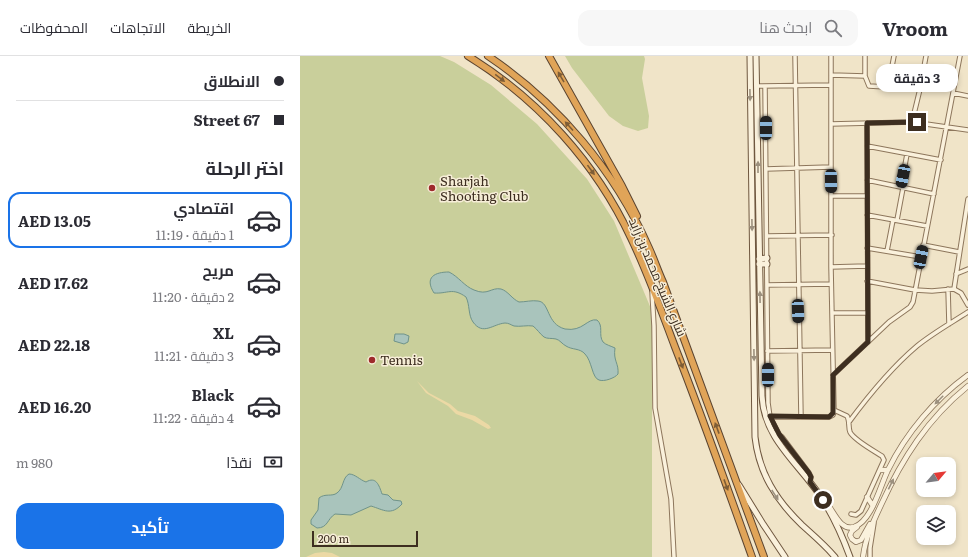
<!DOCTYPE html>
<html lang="ar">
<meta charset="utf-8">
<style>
:root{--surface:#fff;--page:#f7f7f7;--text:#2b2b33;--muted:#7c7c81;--line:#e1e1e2;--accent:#1a73e8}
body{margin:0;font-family:Literata,Cairo,serif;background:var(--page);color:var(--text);direction:rtl;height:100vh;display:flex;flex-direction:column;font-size:15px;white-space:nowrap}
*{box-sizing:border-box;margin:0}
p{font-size:13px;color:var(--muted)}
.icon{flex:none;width:22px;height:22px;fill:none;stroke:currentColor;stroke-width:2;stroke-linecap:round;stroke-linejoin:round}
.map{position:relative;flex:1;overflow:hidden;direction:ltr}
.sheet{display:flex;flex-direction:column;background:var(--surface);width:300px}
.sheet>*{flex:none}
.hud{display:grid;align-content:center;height:88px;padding:0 16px;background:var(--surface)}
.needle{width:26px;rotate:61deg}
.fabs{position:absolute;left:616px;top:401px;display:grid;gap:8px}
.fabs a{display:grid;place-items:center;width:40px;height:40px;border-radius:8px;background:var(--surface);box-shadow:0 2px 6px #0003;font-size:20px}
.scale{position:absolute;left:12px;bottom:10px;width:106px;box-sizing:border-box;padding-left:4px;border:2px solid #3d2e20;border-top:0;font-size:11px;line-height:14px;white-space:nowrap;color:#3d2e20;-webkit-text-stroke:3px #f7eed8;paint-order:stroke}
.end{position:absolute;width:18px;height:18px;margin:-9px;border:5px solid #3d2e20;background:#fff;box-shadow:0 0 0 2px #fff}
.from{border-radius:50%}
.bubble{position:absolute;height:28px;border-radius:12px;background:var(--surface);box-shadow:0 2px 6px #0003;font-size:13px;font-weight:700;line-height:28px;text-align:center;direction:rtl}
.car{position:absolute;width:12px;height:24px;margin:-12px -6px;border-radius:5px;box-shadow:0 0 3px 1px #0007;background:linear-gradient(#222 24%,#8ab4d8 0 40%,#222 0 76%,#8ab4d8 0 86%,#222 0)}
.hud b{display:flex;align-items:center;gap:14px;height:38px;font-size:15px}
.hud b+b{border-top:1px solid var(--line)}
.hud i{width:10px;height:10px;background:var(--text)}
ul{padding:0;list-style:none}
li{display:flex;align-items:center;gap:12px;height:56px;margin:0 8px 6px;padding:0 8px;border:2px solid transparent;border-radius:12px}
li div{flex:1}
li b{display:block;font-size:15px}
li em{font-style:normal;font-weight:700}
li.on{border-color:var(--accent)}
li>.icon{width:36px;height:36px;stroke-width:1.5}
h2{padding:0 16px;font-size:18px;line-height:48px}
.pay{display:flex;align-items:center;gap:10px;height:44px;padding:0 16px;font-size:15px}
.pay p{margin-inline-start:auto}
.cta{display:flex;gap:8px;margin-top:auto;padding:8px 16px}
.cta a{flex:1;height:46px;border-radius:12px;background:var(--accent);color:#fff;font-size:16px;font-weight:700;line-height:46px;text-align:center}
header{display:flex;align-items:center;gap:24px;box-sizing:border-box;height:56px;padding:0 20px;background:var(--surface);border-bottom:1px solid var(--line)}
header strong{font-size:19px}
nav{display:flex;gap:22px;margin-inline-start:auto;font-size:14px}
.search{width:280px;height:36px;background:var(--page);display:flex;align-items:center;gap:10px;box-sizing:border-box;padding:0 14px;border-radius:12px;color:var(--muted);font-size:15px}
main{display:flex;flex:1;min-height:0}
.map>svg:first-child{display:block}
.green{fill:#c9cf9b}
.sand{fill:#ecd9a5}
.water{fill:#a9c4bc;stroke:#6f938a}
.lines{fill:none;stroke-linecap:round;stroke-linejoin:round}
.minor-casing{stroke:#8d765c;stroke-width:5.5}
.tertiary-casing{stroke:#8d765c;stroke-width:6}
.secondary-casing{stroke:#6f573f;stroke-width:7}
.motorway-casing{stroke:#5b4430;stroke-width:8}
.minor{stroke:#faf1dc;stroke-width:3.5}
.tertiary{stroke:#faf1dc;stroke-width:4.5}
.secondary{stroke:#faf1dc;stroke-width:5}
.motorway{stroke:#e0a458;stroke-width:6}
.oneway{fill:#7e5d36}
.oneway2{fill:#9c907e}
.route{stroke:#3d2e20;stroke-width:5}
.poi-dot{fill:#9e2a2b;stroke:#f7eed8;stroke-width:1.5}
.labels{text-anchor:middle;stroke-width:3;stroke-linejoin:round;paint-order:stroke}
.poi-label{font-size:13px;fill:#3d2e20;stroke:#f7eed8;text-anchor:start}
.street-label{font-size:13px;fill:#3d2e20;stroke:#f7eed8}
</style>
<header>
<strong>Vroom</strong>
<div class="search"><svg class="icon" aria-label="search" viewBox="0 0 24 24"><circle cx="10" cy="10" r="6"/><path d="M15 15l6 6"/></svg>ابحث هنا</div>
<nav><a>الخريطة</a><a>الاتجاهات</a><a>المحفوظات</a></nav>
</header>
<main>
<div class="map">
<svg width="668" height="501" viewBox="0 0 668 501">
<rect width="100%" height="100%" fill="#f0e4c8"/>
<path class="green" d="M0 0H140L154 6 191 29 237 68 287 123 314 165 352 255V501H0Z
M265 0H344L345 3 342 22 349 60 348 72 338 75 323 70 309 60 272 12Z"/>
<path class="sand" d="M117 325 129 337 150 348 158 355 175 360 189 369 191 372 188 373 172 364 156 358 148 350 126 337Z
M24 496 32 497 40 501H6L15 497Z"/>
<path class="water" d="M149 216C159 221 164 230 174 234 188 240 191 231 201 233 208 235 212 243 219 246 225 246 232 244 238 245 250 246 246 268 265 273 283 276 287 262 297 264 304 270 298 279 303 286 306 289 311 290 315 292 313 305 319 307 318 318 315 322 304 326 299 324 292 322 292 305 285 298 280 292 272 294 266 290 262 288 260 284 256 283 252 282 247 283 244 281 240 278 237 273 233 270 227 269 220 271 214 270 211 269 209 267 205 267 193 268 183 280 173 266 168 259 170 249 166 241 152 231 148 238 134 237 124 221 135 216 149 216Z
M95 278H104L109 280 108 286 104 288 94 285Z
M49 418C55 418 60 424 66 426 76 420 79 429 82 438L88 439 93 444 101 445 102 448C91 460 84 454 71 450L51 459 35 458C27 463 28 472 17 472L11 468V464L18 454 19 442C25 437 32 441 37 437 44 432 42 422 49 418Z"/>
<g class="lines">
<g class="minor-casing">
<path id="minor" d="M495 0 501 361
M565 0V20L569 30 620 33
M531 19 565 20
M458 30 530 29
M465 30 468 347 470 361 479 378
M588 31 594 0
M653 37 668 40
M612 66 620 33 626 0
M567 67 568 286
M531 68 612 66 668 74
M567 90 641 104
M466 113 531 111
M567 124 634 138
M601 131 607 98
M531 140H567
M567 159 627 170
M597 164 603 132
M467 180 532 179
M623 189 659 196
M567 192 621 201
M587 195 593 164
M531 211 567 210
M656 218 668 213
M567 225 615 234 632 235 654 233 661 237 668 249
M467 229 531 228
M648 233 649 268
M654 233 668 143
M352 236 354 270 355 352 371 443 374 501
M532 257H567
M467 295 532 294
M533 319 589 266 610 251 613 246C628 164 645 82 660 0
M534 354 547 360C550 365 548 371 550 376 554 384 574 395 582 400L584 404 561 455 556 459 551 458
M470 361H529L533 359 534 356 531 211V0
M549 366C569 339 591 312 617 290 633 277 651 267 668 256
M477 377 482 381 509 417 511 421 510 426
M570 501V492L574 467"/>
</g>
<g class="tertiary-casing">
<path id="tertiary" d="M581 414H588
M567 441 573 450
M528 449C535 458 541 475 554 471 572 465 580 430 588 414 606 377 635 343 668 319
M557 471 552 475 550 479 552 483 556 486 561 484 570 468
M563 501C565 483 573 466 581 449 602 403 628 362 668 330"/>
</g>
<g class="secondary-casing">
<path id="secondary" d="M450 0 455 381C459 417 476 444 502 469 513 479 525 489 535 501
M456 0 462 340C464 382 497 406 519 438 532 457 542 479 550 501
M459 203 467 202
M459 208H467
M439 429 463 468 485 501"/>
</g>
<g class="motorway-casing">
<path id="motorway" d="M168 0C238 43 296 107 331 182 348 217 361 254 375 291 402 360 427 431 452 501
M188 0C258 47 315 115 349 192 354 203 358 215 363 226L464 501
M249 0 322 130 337 160"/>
</g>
<use href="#minor" class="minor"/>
<use href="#tertiary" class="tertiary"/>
<use href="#secondary" class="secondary"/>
<use href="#motorway" class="motorway"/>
</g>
<defs><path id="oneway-solid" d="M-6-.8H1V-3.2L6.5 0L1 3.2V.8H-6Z"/></defs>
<g class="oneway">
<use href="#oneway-solid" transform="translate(261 21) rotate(-120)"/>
<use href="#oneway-solid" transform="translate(200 22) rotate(37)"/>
<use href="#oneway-solid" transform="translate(269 70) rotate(-132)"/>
<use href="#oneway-solid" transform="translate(291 114) rotate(54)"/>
<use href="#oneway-solid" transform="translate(381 307) rotate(69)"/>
<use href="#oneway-solid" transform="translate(417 372) rotate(-110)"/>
<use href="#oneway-solid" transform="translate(426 429) rotate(70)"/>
</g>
<g class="oneway2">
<use href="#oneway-solid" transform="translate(450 39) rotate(89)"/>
<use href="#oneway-solid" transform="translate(458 111) rotate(-90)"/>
<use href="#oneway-solid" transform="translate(452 169) rotate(89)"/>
<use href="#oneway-solid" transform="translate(460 241) rotate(-91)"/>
<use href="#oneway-solid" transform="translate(454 299) rotate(89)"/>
<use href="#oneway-solid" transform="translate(639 344) rotate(135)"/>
<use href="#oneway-solid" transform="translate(591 428) rotate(-64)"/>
<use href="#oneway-solid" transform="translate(475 439) rotate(57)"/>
</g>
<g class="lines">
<path class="route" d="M523 444 510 426 511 421 509 417 479 378 470 360 529 361 533 357V319L568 286 567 67 617 66"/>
</g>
<g class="poi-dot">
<circle cx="132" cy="132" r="4"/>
<circle cx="72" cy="304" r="4"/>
</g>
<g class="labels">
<g class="poi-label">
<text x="140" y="130">Sharjah<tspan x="140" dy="15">Shooting Club</tspan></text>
<text x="80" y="309">Tennis</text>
</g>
<g class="street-label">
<text transform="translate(358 221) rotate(67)" y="5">شارع الشيخ محمد بن زايد</text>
</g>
</g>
</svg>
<div class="fabs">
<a><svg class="needle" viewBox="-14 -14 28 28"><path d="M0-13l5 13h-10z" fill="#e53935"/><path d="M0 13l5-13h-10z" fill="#7c7c81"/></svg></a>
<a><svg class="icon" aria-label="layers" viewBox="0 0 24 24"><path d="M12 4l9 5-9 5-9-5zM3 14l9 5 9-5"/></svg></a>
</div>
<div class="scale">200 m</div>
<i class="end from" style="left:523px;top:444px"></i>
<i class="end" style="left:617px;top:66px"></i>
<div class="bubble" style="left:576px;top:8px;width:82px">3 دقيقة</div>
<i class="car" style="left:466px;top:72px;rotate:0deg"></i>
<i class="car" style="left:603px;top:120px;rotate:191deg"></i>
<i class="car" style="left:531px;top:125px;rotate:179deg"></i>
<i class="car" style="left:621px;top:201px;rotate:11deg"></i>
<i class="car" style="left:498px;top:255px;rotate:178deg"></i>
<i class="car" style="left:468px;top:319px;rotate:0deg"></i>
</div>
<section class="sheet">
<div class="hud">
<b><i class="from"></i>الانطلاق</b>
<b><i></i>Street 67</b>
</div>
<h2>اختر الرحلة</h2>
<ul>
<li class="on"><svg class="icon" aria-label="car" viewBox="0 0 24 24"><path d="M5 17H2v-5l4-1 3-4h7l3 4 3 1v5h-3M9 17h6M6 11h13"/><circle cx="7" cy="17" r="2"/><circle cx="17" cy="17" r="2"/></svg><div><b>اقتصادي</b><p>1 دقيقة · 11:19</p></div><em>AED 13.05</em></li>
<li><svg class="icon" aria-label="car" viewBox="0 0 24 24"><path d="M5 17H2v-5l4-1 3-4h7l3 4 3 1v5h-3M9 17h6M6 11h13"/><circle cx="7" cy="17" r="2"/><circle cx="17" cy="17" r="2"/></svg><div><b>مريح</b><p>2 دقيقة · 11:20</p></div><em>AED 17.62</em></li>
<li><svg class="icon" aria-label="car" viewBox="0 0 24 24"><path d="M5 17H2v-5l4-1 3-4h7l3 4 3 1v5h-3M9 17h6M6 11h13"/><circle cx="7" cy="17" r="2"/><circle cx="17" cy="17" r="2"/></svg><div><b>XL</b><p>3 دقيقة · 11:21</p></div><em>AED 22.18</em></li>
<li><svg class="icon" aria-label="car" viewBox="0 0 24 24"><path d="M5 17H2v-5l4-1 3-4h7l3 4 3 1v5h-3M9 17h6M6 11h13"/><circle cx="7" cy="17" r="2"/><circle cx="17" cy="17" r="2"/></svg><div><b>Black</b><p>4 دقيقة · 11:22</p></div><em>AED 16.20</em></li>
</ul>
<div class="pay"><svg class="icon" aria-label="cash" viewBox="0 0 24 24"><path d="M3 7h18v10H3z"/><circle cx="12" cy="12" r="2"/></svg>نقدًا<p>980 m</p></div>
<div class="cta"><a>تأكيد</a></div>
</section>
</main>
